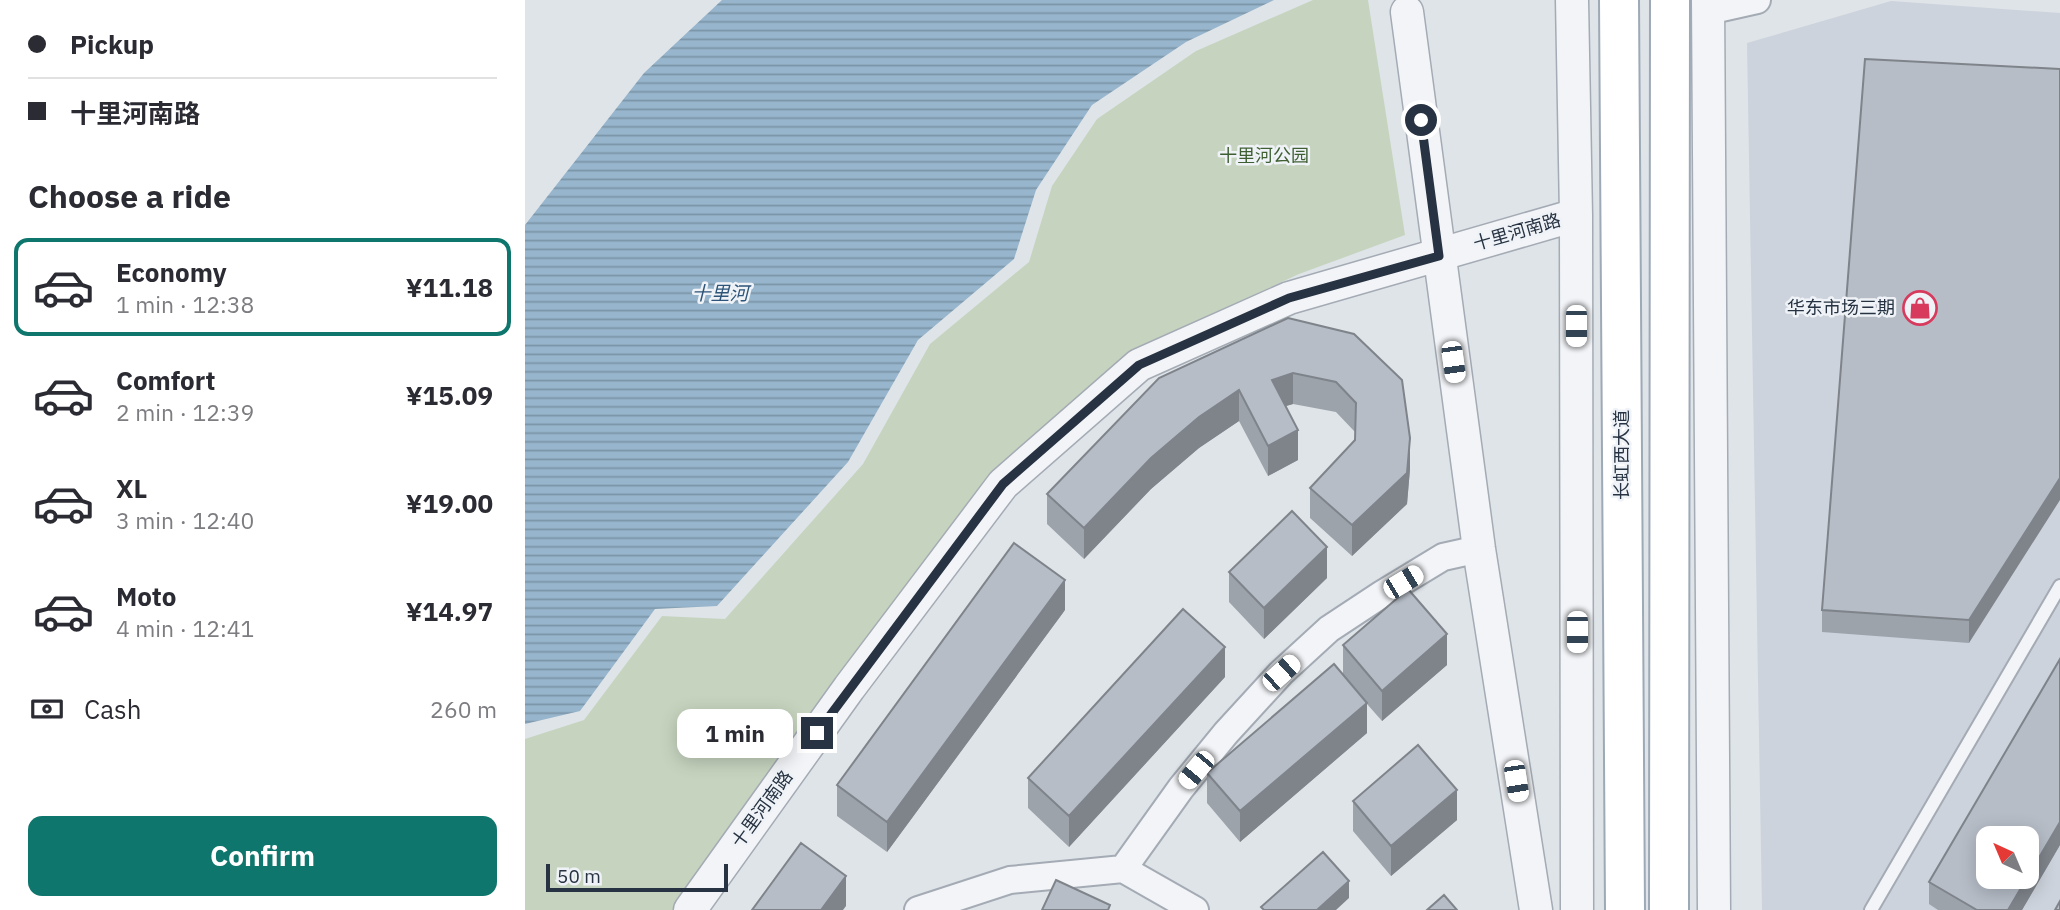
<!DOCTYPE html>
<meta charset="utf-8">
<style>
:root{--surface:#fff;--page:#f7f7f7;--text:#2b2b33;--muted:#7c7c81;--line:#e1e1e2;--accent:#0f766e}
body{margin:0;font-family:"IBM Plex Sans","Noto Sans SC",sans-serif;background:var(--page);color:var(--text);height:100vh;display:flex;flex-direction:column;font-size:26px;white-space:nowrap}
*{box-sizing:border-box;margin:0}
p{font-size:23px;color:var(--muted)}
.icon{flex:none;width:38px;height:38px;fill:none;stroke:currentColor;stroke-width:2;stroke-linecap:round;stroke-linejoin:round}
.map{position:relative;flex:1;overflow:hidden}
.details{display:flex;flex-direction:column;background:var(--surface);width:525px}
.details>*{flex:none}
.hud{display:grid;align-content:center;height:154px;padding:0 28px;background:var(--surface)}
.needle{width:46px;rotate:316deg}
.controls{position:absolute;left:1451px;top:826px;display:grid;gap:14px}
.controls a{display:grid;place-items:center;width:63px;height:63px;border-radius:14px;background:var(--surface);box-shadow:0 4px 18px #0003;font-size:35px}
.scale{position:absolute;left:21px;bottom:18px;width:182px;box-sizing:border-box;padding-left:7px;border:4px solid #273342;border-top:0;font-size:19px;line-height:24px;white-space:nowrap;color:#273342;-webkit-text-stroke:5px #eff3f7;paint-order:stroke}
.end{position:absolute;width:32px;height:32px;margin:-16px;border:9px solid #273342;background:#fff;box-shadow:0 0 0 4px #fff}
.from{border-radius:50%}
.bubble{position:absolute;height:49px;border-radius:14px;background:var(--surface);box-shadow:0 4px 18px #0003;font-size:23px;font-weight:800;line-height:49px;text-align:center}
.car{position:absolute;width:21px;height:42px;margin:-21px -10px;border-radius:9px;box-shadow:0 0 5px 2px #0007;background:linear-gradient(#fff 24%,#345 0 40%,#fff 0 76%,#345 0 86%,#fff 0)}
.hud b{display:flex;align-items:center;gap:24px;height:66px;font-size:26px}
.hud b+b{border-top:2px solid var(--line)}
.hud i{width:18px;height:18px;background:var(--text)}
ul{padding:0;list-style:none}
li{display:flex;align-items:center;gap:21px;height:98px;margin:0 14px 10px;padding:0 14px;border:4px solid transparent;border-radius:14px}
li div{flex:1}
li b{display:block;font-size:26px}
li em{font-style:normal;font-weight:800}
li.current{border-color:var(--accent)}
li>.icon{width:63px;height:63px;stroke-width:1.5}
h2{padding:0 28px;font-size:32px;line-height:84px}
.pay{display:flex;align-items:center;gap:18px;height:77px;padding:0 28px;font-size:26px}
.pay p{margin-inline-start:auto}
.button{display:flex;gap:14px;margin-top:auto;padding:14px 28px}
.button a{flex:1;height:80px;border-radius:14px;background:var(--accent);color:#fff;font-size:28px;font-weight:800;line-height:80px;text-align:center}
main{display:flex;flex:1;min-height:0}
.map>svg:first-child{display:block}
.built{fill:#cdd3dc;fill-rule:evenodd}
.green{fill:#c6d4bf}
.water{fill:url(#water-rules)}
.lines{fill:none;stroke-linecap:round;stroke-linejoin:round}
.service-casing{stroke:#a4abb4;stroke-width:16}
.minor-casing{stroke:#a4abb4;stroke-width:30}
.tertiary-casing{stroke:#a4abb4;stroke-width:35}
.primary-casing{stroke:#9da9b6;stroke-width:42}
.service{stroke:#f2f4f7;stroke-width:12}
.minor{stroke:#f2f4f7;stroke-width:26}
.tertiary{stroke:#f2f4f7;stroke-width:32}
.primary{stroke:#fff;stroke-width:38}
.wall{fill:#9da3ab}
.shaded-wall{fill:#7f848b}
.building{fill:#b6bdc7;stroke:#7f848b;stroke-width:2;fill-rule:evenodd}
.route{stroke:#273342;stroke-width:9}
.labels{text-anchor:middle;stroke-width:5;stroke-linejoin:round;paint-order:stroke}
.park-label{font-size:18px;fill:#3f5f33;stroke:#eff3f7}
.street-label{font-size:18px;fill:#273342;stroke:#eff3f7}
.poi-label{font-size:18px;fill:#273342;stroke:#eff3f7;text-anchor:end}
.water-label{font-size:19px;font-style:italic;fill:#2e5579;stroke:#eff3f7}
</style>
<main>
<section class="details">
<div class="hud">
<b><i class="from"></i>Pickup</b>
<b><i></i>十里河南路</b>
</div>
<h2>Choose a ride</h2>
<ul>
<li class="current"><svg class="icon" aria-label="car" viewBox="0 0 24 24"><path d="M5 17H2v-5l4-1 3-4h7l3 4 3 1v5h-3M9 17h6M6 11h13"/><circle cx="7" cy="17" r="2"/><circle cx="17" cy="17" r="2"/></svg><div><b>Economy</b><p>1 min · 12:38</p></div><em>¥11.18</em></li>
<li><svg class="icon" aria-label="car" viewBox="0 0 24 24"><path d="M5 17H2v-5l4-1 3-4h7l3 4 3 1v5h-3M9 17h6M6 11h13"/><circle cx="7" cy="17" r="2"/><circle cx="17" cy="17" r="2"/></svg><div><b>Comfort</b><p>2 min · 12:39</p></div><em>¥15.09</em></li>
<li><svg class="icon" aria-label="car" viewBox="0 0 24 24"><path d="M5 17H2v-5l4-1 3-4h7l3 4 3 1v5h-3M9 17h6M6 11h13"/><circle cx="7" cy="17" r="2"/><circle cx="17" cy="17" r="2"/></svg><div><b>XL</b><p>3 min · 12:40</p></div><em>¥19.00</em></li>
<li><svg class="icon" aria-label="car" viewBox="0 0 24 24"><path d="M5 17H2v-5l4-1 3-4h7l3 4 3 1v5h-3M9 17h6M6 11h13"/><circle cx="7" cy="17" r="2"/><circle cx="17" cy="17" r="2"/></svg><div><b>Moto</b><p>4 min · 12:41</p></div><em>¥14.97</em></li>
</ul>
<div class="pay"><svg class="icon" aria-label="cash" viewBox="0 0 24 24"><path d="M3 7h18v10H3z"/><circle cx="12" cy="12" r="2"/></svg>Cash<p>260 m</p></div>
<div class="button"><a>Confirm</a></div>
</section>
<div class="map">
<svg width="1535" height="910" viewBox="0 0 1535 910">
<defs>
<pattern id="water-rules" width="6" height="5" patternUnits="userSpaceOnUse" patternTransform="scale(1.75)"><rect width="6" height="5" fill="#97b5cc"/><path d="M0 2.5h6" fill="none" stroke="#7b94a7"/></pattern>
</defs>
<rect width="100%" height="100%" fill="#dfe4e9"/>
<path class="built" d="M1366 1 1535 13V910H1237L1222 43ZM1463 838H1502V877H1463Z"/>
<path class="green" d="M788 0H843L880 235 774 274 609 351 470 473 154 910H0V739L59 720 137 616 200 619 338 464 405 344 504 262 527 186 572 119 671 51Z"/>
<path class="water" d="M197 0H749L661 42 567 105 511 190 489 259 393 340 323 462 192 606 130 609 55 711 0 724V225L119 73Z"/>
<g class="lines">
<g class="service-casing">
<path id="service" d="M1346 910 1535 586"/>
</g>
<g class="minor-casing">
<path id="minor" d="M1183 11 1232 0
M598 869 656 788 701 733 756 673 804 629 857 594 918 557 954 549
M393 910 485 880 598 869 670 910"/>
</g>
<g class="tertiary-casing">
<path id="tertiary" d="M1047 0 1051 215 1052 910
M1183 0 1189 910
M882 12 954 549 1011 910
M165 910 324 688 478 484 614 365 764 298 1051 215"/>
</g>
<g class="primary-casing">
<path id="primary" d="M1094 0 1100 910
M1144 910 1145 0"/>
</g>
<use href="#service" class="service"/>
<use href="#minor" class="minor"/>
<use href="#tertiary" class="tertiary"/>
<use href="#primary" class="primary"/>
</g>
<path class="wall" d="M1535 69 1444 643 1297 632V610Z
M763 318 885 469 882 504 827 556 785 518V488L830 440V432L811 412 768 404 761 406 773 460 743 476 714 421 674 448 626 489 559 559 522 524V494Z
M704 572 802 578 739 639 704 602Z
M540 610 362 852 312 816V785Z
M818 645 922 665 857 721 842 704V733L715 842 682 803V773L818 675Z
M700 677 544 847 503 808V778Z
M828 801 932 820 866 876 828 831Z
M1535 845 1497 910H1413L1404 904V882Z"/>
<path class="shaded-wall" d="M768 373V404L747 410V380Z
M714 390V421L674 448 626 489 559 559V528L626 458 674 417Z
M773 430V460L743 476V446Z
M885 438V469L882 504 827 556V525Z
M1535 478V500L1444 643V620Z
M802 547V578L739 639V608Z
M540 580V610L362 852V822Z
M922 634V665L857 721V691Z
M700 647V677L544 847V816Z
M842 703V733L715 842V811Z
M932 790V820L866 876V846Z
M1535 822V845L1497 910H1483Z
M321 876V906L318 910H296Z
M824 881V898L811 910H792Z"/>
<path class="building" d="M1340 59 1535 69V478L1444 620 1297 610Z
M763 318 829 334 877 380 885 438 882 473 827 525 785 488 830 440 831 403 811 382 768 373 747 380 773 430 743 446 714 390 674 417 626 458 559 528 522 494 634 378Z
M767 511 802 547 739 608 704 572Z
M489 543 540 580 362 822 312 785Z
M883 589 922 634 857 691 818 645Z
M658 609 700 647 544 816 503 778Z
M1535 659V822L1483 910H1452L1404 882ZM1463 838H1502V877H1463Z
M809 664 842 703 715 811 682 773Z
M893 745 932 790 866 846 828 801Z
M276 843 321 876 296 910H227Z
M798 852 824 881 792 910H739L736 907Z
M531 880 585 905 583 910H517Z
M919 895 932 910H902Z
M1535 901V910H1530Z"/>
<g class="lines">
<path class="route" d="M292 733 478 484 614 365 764 298 914 256 896 120"/>
</g>
<defs>
<g id="shop-ring" transform="scale(1.75)"><circle r="9.5" fill="#eff3f7" stroke="#d83a5e" stroke-width="1.5"/><path d="M-5-2.5h2.3a2.7 3.5 0 0 1 5.4 0H5L5.5 6h-11ZM-1.5-2.5h3a1.5 2.3 0 0 0-3 0Z" fill="#d83a5e"/></g>
</defs>
<g fill-rule="evenodd">
<use href="#shop-ring" x="1395" y="308"/>
</g>
<g class="labels">
<g class="park-label">
<text x="739" y="162">十里河公园</text>
</g>
<g class="street-label">
<text transform="translate(992 232) rotate(-16)" y="6">十里河南路</text>
<text transform="translate(1097 455) rotate(-90)" y="6">长虹西大道</text>
<text transform="translate(237 809) rotate(-54)" y="6">十里河南路</text>
</g>
<g class="poi-label">
<text x="1370" y="314">华东市场三期</text>
</g>
<g class="water-label">
<text x="195" y="300">十里河</text>
</g>
</g>
</svg>
<div class="controls">
<a><svg class="needle" viewBox="-14 -14 28 28"><path d="M0-13l5 13h-10z" fill="#e53935"/><path d="M0 13l5-13h-10z" fill="#7c7c81"/></svg></a>
</div>
<div class="scale">50 m</div>
<i class="end from" style="left:896px;top:120px"></i>
<i class="end" style="left:292px;top:733px"></i>
<div class="bubble" style="left:152px;top:709px;width:116px">1 min</div>
<i class="car" style="left:1051px;top:326px;rotate:180deg"></i>
<i class="car" style="left:928px;top:362px;rotate:172deg"></i>
<i class="car" style="left:878px;top:582px;rotate:59deg"></i>
<i class="car" style="left:1052px;top:632px;rotate:180deg"></i>
<i class="car" style="left:756px;top:673px;rotate:48deg"></i>
<i class="car" style="left:671px;top:770px;rotate:220deg"></i>
<i class="car" style="left:991px;top:781px;rotate:171deg"></i>
</div>
</main>
